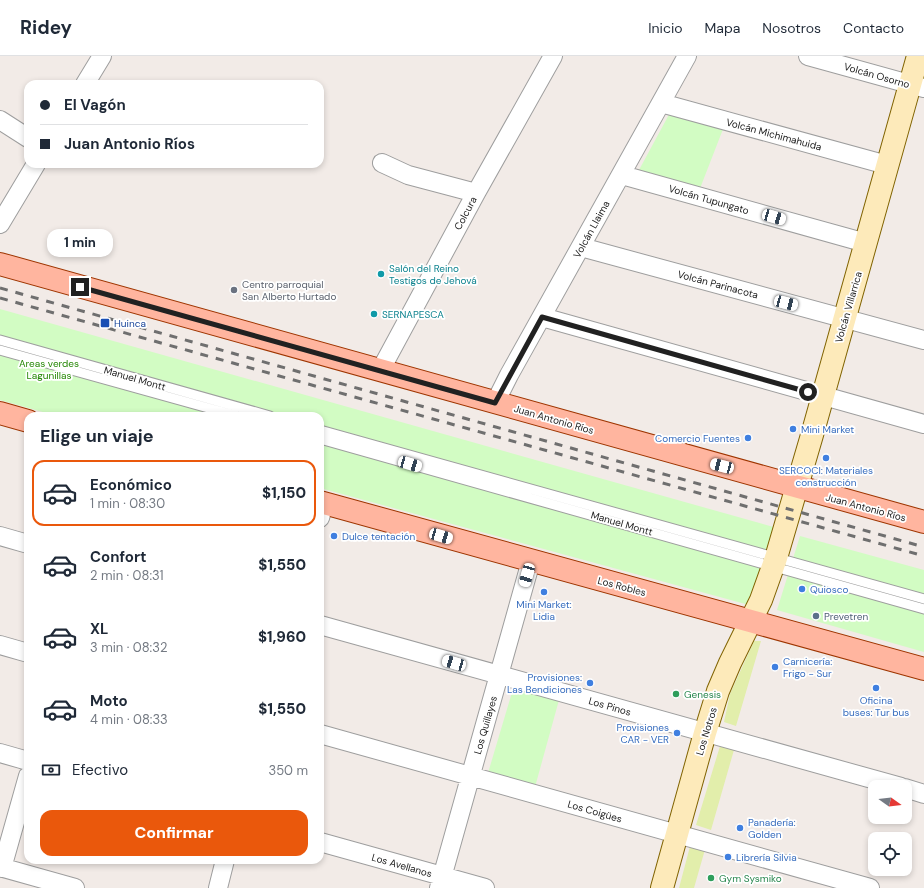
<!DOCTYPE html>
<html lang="es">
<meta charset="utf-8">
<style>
:root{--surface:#fff;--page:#f2f2f3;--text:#1f2937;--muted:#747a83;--line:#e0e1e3;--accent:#ea580c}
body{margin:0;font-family:"DM Sans",sans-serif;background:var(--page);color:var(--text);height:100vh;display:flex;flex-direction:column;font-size:15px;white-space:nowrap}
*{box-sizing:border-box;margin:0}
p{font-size:13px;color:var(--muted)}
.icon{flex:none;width:22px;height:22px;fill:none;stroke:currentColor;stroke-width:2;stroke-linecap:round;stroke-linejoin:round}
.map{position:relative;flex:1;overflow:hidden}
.panel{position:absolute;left:24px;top:356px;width:300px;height:452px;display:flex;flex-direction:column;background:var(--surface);border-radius:12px;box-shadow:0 2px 6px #0003}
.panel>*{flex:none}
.hud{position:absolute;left:24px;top:24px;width:300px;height:88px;border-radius:12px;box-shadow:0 2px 6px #0003;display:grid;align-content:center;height:88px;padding:0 16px;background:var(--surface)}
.needle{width:26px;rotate:104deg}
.fabs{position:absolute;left:868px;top:724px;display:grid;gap:8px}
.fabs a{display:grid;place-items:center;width:44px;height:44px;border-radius:8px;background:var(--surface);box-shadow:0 2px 6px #0003;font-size:20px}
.end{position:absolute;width:18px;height:18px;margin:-9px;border:5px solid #212121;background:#fff;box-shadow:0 0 0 2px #fff}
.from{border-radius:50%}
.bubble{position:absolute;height:28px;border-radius:12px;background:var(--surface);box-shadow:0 2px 6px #0003;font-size:13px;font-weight:800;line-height:28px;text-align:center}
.car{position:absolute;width:12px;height:24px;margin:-12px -6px;border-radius:5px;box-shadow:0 0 3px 1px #0007;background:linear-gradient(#fff 24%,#345 0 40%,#fff 0 76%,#345 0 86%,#fff 0)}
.hud b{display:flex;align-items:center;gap:14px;height:38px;font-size:15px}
.hud b+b{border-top:1px solid var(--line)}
.hud i{width:10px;height:10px;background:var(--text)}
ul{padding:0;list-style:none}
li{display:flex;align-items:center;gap:12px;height:66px;margin:0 8px 6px;padding:0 8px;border:2px solid transparent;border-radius:12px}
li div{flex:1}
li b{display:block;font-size:15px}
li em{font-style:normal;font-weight:800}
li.on{border-color:var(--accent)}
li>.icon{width:36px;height:36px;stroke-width:1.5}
h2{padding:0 16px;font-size:18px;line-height:48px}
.pay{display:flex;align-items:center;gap:10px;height:44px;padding:0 16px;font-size:15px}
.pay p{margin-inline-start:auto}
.primary-button{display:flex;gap:8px;margin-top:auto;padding:8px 16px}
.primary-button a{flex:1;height:46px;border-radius:12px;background:var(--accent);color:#fff;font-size:16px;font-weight:800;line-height:46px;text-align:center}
header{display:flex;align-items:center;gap:24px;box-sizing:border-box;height:56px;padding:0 20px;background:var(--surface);border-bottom:1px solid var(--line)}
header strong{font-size:19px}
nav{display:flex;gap:22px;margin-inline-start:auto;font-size:14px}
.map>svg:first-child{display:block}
.grass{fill:#e2eeab}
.park{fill:#d2fcc3}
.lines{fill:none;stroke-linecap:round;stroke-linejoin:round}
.lane-casing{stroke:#9e9e9e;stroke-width:11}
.street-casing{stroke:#9e9e9e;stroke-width:20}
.secondary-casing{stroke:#806300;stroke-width:24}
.primary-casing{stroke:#9e3500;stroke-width:24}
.lane{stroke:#fff;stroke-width:9}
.street{stroke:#fff;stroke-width:18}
.secondary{stroke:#fdeaba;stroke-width:22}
.primary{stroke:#ffb59f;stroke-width:22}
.rail{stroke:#6f6f6f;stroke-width:3;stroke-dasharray:8 8;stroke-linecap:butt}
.route{stroke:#212121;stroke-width:5}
.culture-dot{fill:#0f9aa8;stroke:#fff;stroke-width:1.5}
.worship-dot{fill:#6b7280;stroke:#fff;stroke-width:1.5}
.transit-dot{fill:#1a4fb4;stroke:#fff;stroke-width:1.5}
.shop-dot{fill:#3f7fe0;stroke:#fff;stroke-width:1.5}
.service-dot{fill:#5c6f8a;stroke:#fff;stroke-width:1.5}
.leisure-dot{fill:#2e9e5b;stroke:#fff;stroke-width:1.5}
.labels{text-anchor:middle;stroke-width:3.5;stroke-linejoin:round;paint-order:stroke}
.street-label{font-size:10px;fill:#212121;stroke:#fff}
.culture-label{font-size:10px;fill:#0d838f;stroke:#fff;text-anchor:start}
.worship-label{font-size:10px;fill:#5b616d;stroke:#fff;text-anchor:start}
.transit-label{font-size:10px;fill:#164399;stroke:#fff;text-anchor:start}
.park-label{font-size:10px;fill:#268806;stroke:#fff}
.shop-label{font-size:10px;fill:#366cbe;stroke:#fff;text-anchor:start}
.service-label{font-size:10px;fill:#4e5e75;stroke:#fff;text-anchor:start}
.leisure-label{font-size:10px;fill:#27864d;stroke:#fff;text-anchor:start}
</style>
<header>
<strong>Ridey</strong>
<nav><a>Inicio</a><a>Mapa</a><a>Nosotros</a><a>Contacto</a></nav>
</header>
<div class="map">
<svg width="924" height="832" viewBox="0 0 924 832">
<rect width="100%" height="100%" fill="#f2ebe7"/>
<path class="grass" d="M754 585H761L736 670 724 666 730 638Z
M724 677 738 680 711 774 696 769Z
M693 779 708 783 694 832H679Z"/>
<path class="park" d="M672 53 725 68 699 135 643 120 639 114Z
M0 253 777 472 749 549 320 432V360H57L0 344Z
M800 480 924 514V596L777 554Z
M513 633 559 644 535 731 488 717Z"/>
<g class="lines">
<g class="lane-casing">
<path id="lane" d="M0 284 270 360
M0 294 237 360
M320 374 924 543
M320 383 924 553"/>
</g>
<g class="street-casing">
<path id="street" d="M808 0 924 32
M85 28 102 0
M661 47 887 109
M0 64 28 82
M382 107 408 119 476 137
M622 119 866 187
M0 168 36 108
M581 191 924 284
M542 261 924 368
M380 315 476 137 553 0
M495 347 509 319 687 0
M320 462 324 447
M0 480 28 488
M320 569 901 731
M0 589 28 597
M320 678 870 832
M0 697 28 705
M905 732 924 738
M320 786 485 832
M0 811 75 832
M2 812 28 720
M218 832 225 804
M439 832 531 505"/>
</g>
<g class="secondary-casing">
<path id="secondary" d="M662 832 705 677 718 635 730 607 761 544 776 502 812 379 918 0"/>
</g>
<g class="primary-casing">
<path id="primary" d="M0 208 924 466
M0 357 28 365
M320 446 924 613"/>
</g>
<use href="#lane" class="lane"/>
<use href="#street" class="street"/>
<use href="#secondary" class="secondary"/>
<use href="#primary" class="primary"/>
<path class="rail" d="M0 232 924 491
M0 242 924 500"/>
</g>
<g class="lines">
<path class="route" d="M80 231 495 347 542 261 808 336"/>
</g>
<g class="culture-dot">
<circle cx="381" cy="218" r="4"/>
<circle cx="374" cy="258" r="4"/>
</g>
<circle class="worship-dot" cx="234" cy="234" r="4"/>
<rect class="transit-dot" x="100" y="262" width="10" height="10" rx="2"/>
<g class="shop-dot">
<circle cx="793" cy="373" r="4"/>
<circle cx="748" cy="382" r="4"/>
<circle cx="826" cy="402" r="4"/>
<circle cx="334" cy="480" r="4"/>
<circle cx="802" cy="533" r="4"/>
<circle cx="544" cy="536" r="4"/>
<circle cx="775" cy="611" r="4"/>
<circle cx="590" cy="627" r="4"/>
<circle cx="876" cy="632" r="4"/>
<circle cx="677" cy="677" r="4"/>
<circle cx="740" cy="772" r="4"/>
<circle cx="728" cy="801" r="4"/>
</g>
<circle class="service-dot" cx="816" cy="560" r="4"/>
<g class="leisure-dot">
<circle cx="676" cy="638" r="4"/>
<circle cx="711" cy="822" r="4"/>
</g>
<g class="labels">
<g class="street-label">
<text transform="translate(877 19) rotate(16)" y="4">Volcán Osorno</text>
<text transform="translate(774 78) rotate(15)" y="4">Volcán Michimahuida</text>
<text transform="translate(709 143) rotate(16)" y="4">Volcán Tupungato</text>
<text transform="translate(465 157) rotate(-62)" y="4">Colcura</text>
<text transform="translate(591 173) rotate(-61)" y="4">Volcán Llaima</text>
<text transform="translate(718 228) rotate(15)" y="4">Volcán Parinacota</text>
<text transform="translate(848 251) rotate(-74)" y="4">Volcán Villarrica</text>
<text transform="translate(135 322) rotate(16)" y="4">Manuel Montt</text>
<text transform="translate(554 363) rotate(16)" y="4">Juan Antonio Ríos</text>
<text transform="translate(866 451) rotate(15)" y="4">Juan Antonio Ríos</text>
<text transform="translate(622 467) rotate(16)" y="4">Manuel Montt</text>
<text transform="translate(622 530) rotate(15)" y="4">Los Robles</text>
<text transform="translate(610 650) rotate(16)" y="4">Los Pinos</text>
<text transform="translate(485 669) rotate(-74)" y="4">Los Quillayes</text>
<text transform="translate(706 675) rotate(-73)" y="4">Los Notros</text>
<text transform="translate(595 755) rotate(16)" y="4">Los Coigües</text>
<text transform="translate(402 809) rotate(16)" y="4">Los Avellanos</text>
</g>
<g class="culture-label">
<text x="389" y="216">Salón del Reino<tspan x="389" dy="12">Testigos de Jehová</tspan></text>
<text x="382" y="262">SERNAPESCA</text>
</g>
<g class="worship-label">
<text x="242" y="232">Centro parroquial<tspan x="242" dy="12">San Alberto Hurtado</tspan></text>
</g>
<g class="transit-label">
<text x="114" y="271">Huinca</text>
</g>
<g class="park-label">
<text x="49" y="311">Areas verdes<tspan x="49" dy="12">Lagunillas</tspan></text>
</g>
<g class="shop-label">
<text x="801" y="377">Mini Market</text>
<text x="740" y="386" text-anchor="end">Comercio Fuentes</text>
<text x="826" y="418" text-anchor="middle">SERCOCI: Materiales<tspan x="826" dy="12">construcción</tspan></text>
<text x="342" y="484">Dulce tentación</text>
<text x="810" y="537">Quiosco</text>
<text x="544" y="552" text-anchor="middle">Mini Market:<tspan x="544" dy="12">Lidia</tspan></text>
<text x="783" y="609">Carnicería:<tspan x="783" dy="12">Frigo - Sur</tspan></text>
<text x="582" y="625" text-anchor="end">Provisiones:<tspan x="582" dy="12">Las Bendiciones</tspan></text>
<text x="876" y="648" text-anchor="middle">Oficina<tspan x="876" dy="12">buses: Tur bus</tspan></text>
<text x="669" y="675" text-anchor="end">Provisiones<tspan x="669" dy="12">CAR - VER</tspan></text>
<text x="748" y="770">Panadería:<tspan x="748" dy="12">Golden</tspan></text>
<text x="736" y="805">Librería Silvia</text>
</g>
<g class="service-label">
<text x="824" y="564">Prevetren</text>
</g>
<g class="leisure-label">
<text x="684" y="642">Genesis</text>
<text x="719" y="826">Gym Sysmiko</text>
</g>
</g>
</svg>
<div class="fabs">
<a><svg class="needle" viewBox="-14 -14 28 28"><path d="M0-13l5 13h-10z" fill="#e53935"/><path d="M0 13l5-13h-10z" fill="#747a83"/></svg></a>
<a><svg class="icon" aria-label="locate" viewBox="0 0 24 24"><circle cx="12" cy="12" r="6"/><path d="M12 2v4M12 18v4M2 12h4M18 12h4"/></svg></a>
</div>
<i class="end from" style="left:808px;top:336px"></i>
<i class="end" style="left:80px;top:231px"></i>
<div class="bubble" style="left:47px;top:173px;width:66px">1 min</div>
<i class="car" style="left:774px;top:161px;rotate:106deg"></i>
<i class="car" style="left:786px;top:247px;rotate:105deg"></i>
<i class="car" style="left:410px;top:408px;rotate:106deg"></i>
<i class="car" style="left:722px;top:410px;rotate:285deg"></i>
<i class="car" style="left:441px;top:480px;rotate:106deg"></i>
<i class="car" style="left:527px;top:519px;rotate:196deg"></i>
<i class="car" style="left:454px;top:607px;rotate:286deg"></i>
<div class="hud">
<b><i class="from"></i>El Vagón</b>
<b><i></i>Juan Antonio Ríos</b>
</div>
<section class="panel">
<h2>Elige un viaje</h2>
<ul>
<li class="on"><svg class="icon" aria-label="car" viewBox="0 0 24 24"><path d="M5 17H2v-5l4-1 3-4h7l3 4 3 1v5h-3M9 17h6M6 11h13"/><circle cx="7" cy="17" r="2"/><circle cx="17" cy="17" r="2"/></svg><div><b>Económico</b><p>1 min · 08:30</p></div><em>$1,150</em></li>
<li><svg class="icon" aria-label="car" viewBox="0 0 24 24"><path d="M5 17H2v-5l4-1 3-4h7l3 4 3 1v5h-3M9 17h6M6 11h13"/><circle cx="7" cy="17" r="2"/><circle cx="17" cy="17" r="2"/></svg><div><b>Confort</b><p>2 min · 08:31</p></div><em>$1,550</em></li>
<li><svg class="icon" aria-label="car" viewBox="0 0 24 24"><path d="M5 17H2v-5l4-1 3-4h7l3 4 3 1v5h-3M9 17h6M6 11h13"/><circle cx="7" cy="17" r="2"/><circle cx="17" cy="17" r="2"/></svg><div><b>XL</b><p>3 min · 08:32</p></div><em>$1,960</em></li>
<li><svg class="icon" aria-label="car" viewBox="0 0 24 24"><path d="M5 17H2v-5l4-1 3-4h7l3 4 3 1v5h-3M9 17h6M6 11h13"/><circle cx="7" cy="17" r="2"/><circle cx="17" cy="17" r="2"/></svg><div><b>Moto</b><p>4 min · 08:33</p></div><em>$1,550</em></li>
</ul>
<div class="pay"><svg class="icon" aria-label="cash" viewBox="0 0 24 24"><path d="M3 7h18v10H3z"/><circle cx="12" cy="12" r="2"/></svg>Efectivo<p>350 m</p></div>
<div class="primary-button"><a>Confirmar</a></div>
</section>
</div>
